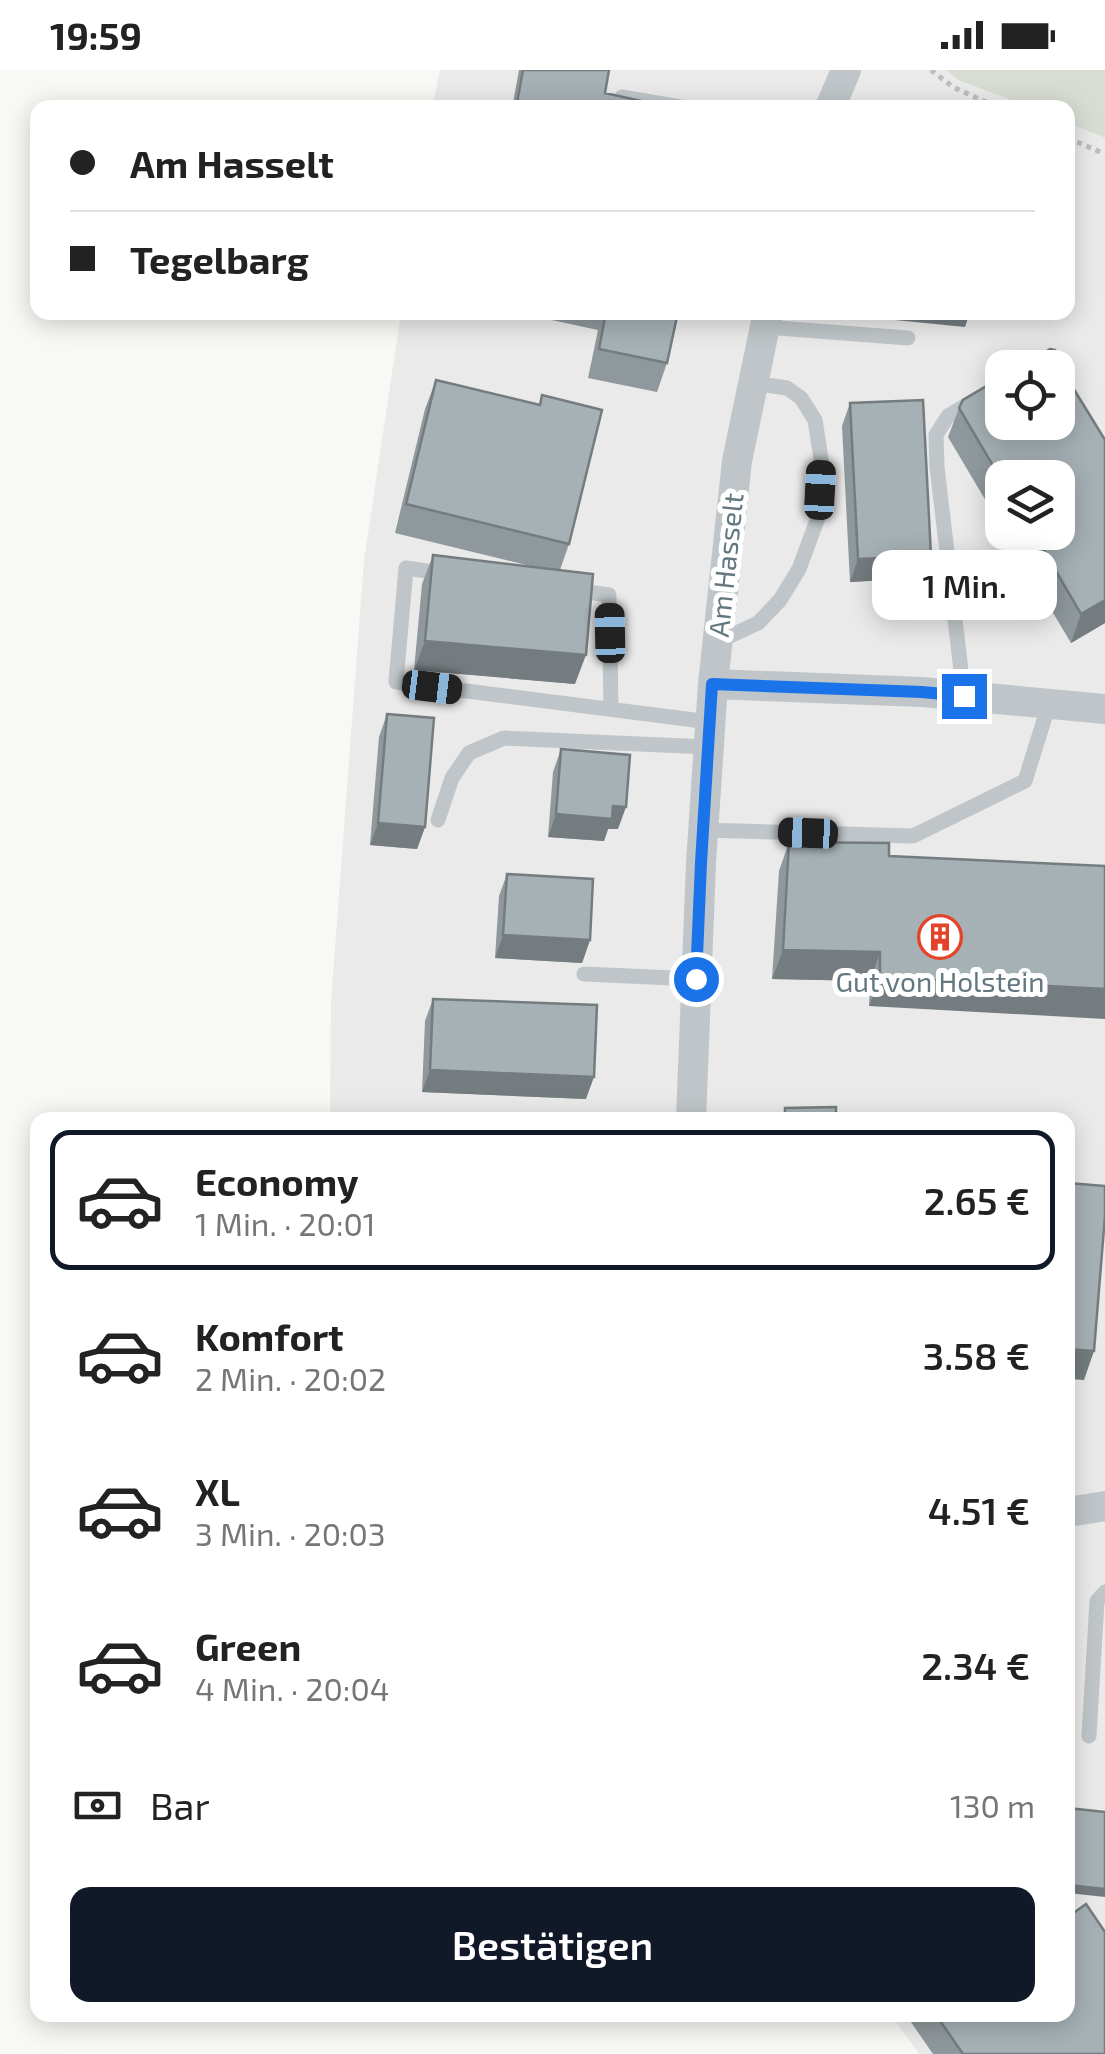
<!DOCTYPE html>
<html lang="de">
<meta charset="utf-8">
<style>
:root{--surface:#fff;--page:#f2f2f2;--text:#222;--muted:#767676;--line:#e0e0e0;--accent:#111827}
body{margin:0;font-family:"Exo 2",sans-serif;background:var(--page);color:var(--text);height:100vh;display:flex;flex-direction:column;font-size:38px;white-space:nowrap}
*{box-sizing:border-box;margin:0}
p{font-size:32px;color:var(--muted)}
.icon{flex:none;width:55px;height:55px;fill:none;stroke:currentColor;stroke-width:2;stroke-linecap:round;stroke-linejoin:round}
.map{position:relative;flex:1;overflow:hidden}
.sheet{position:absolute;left:30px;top:1042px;width:1045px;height:910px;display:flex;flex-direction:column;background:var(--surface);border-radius:20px;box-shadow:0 5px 25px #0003}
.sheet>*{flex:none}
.guide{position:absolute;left:30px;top:30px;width:1045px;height:220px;border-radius:20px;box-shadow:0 5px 25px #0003;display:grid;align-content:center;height:220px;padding:0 40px;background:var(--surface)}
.fabs{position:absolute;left:985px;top:280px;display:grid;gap:20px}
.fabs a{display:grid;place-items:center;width:90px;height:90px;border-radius:20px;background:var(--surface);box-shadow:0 5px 25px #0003;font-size:50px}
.end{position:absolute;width:45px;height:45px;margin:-22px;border:12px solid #1a73e8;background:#fff;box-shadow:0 0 0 5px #fff}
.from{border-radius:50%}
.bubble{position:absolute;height:70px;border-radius:20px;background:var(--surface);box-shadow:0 5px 25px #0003;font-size:32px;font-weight:600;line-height:70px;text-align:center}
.car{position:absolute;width:30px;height:60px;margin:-30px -15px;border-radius:12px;box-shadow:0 0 8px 2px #0007;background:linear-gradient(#222 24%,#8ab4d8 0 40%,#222 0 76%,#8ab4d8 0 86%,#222 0)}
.guide b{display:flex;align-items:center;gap:35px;height:95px;font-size:38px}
.guide b+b{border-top:2px solid var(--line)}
.guide i{width:25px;height:25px;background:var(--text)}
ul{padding:18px 0 0;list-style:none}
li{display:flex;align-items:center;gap:30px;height:140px;margin:0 20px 15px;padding:0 20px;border:5px solid transparent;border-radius:20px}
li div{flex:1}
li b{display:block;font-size:38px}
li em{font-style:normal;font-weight:600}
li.current{border-color:var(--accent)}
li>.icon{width:90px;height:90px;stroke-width:1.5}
.pay{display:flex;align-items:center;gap:25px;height:110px;padding:0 40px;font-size:38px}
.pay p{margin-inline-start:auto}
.action{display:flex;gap:20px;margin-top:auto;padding:20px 40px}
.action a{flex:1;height:115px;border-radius:20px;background:var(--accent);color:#fff;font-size:40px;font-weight:600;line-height:115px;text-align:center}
.status{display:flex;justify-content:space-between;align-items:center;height:70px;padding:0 50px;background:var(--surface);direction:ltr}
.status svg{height:28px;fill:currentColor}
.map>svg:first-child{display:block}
.built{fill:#e9eae9;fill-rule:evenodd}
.green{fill:#d8ddd4}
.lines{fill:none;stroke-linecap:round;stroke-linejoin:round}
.path{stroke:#b9bec0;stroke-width:5;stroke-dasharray:5 5;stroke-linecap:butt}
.service{stroke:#bfc5c8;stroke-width:15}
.minor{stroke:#bfc5c8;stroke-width:30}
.wall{fill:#8f989c}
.shaded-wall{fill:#747c7f}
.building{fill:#a6b1b5;stroke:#747c7f;stroke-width:2.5}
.route{stroke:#1a73e8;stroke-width:12}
.labels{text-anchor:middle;stroke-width:10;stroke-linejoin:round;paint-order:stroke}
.street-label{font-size:28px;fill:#637781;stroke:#fff}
.poi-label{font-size:28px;fill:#637781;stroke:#fff}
</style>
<div class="status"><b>19:59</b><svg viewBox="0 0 49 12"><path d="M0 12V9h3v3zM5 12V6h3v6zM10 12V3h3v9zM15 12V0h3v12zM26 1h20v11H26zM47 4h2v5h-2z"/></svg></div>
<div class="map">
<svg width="1105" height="1984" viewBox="0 0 1105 1984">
<rect width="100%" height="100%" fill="#f8f8f5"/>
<path class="built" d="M440 0H946L958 10 1029 37 432 38Z
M1068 53 1105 68V1984H919L891 1945H1068V1050H330L331 932 364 491 401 243 1068 242ZM1002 298H1058V352H1002ZM1002 408H1058V462H1002Z"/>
<path class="green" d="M946 0H1105V68L1068 53V38L1029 37 958 10Z"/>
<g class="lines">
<path class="path" d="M931 0 953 17 999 38
M1068 68 1105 84"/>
<path class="service" d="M622 27 686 38
M765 257 908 268
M446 504 406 498 396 612 710 652
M573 520 609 525 611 639
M717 572 758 553 780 530 799 499 819 445 822 395 815 350 801 328 787 318 753 313
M964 626 937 397 936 365 948 346 1002 314
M438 750 452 708 469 683 504 668 708 677
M703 760 913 766 1025 711 1049 634
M584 904 696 909
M1089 1666 1097 1531 1105 1522"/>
<path class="minor" d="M830 38 846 0
M713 614 922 622 1105 639
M691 1050 701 793 713 614 737 391 768 242
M1068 1442 1105 1436"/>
</g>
<path class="wall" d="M519 0H609L605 23 673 38H512Z
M534 242H678L667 293 657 322 588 308 598 260 533 246Z
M1050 279 1055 280 1059 295 1105 370V553L1071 573 1005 462H1058V408H1002V458L948 367 959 338 963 330 1002 307V352H1058V298H1019Z
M436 310 539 335 542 325 569 474 560 500 575 614 414 600 422 514 433 485 535 497 395 463 425 339Z
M850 333 923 508 850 512 842 356Z
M387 644 425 757 417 779 370 775 379 667Z
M561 679 618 759H608L604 771 548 767 553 702Z
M789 772 889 786 1105 796 869 936 870 911 772 909 779 801Z
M507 804 590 870 582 893 495 888 499 826Z
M433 929 586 1029 422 1022 425 951Z
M906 1945H1068L1105 1984H933Z"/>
<path class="shaded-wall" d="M856 242H970L965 257 855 246Z
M931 486 923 508 850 512 858 489Z
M1105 530V553L1071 573 1081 544Z
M425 571 586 585 575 614 414 600Z
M613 736 626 737 618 759H608L604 771 548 767 556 744Z
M378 753 425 757 417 779 370 775Z
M503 865 590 870 582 893 495 888Z
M783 880 880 882 870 911 772 909Z
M880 907 1105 919V949L869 936Z
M430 1000 594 1007 586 1029 422 1022Z
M1068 1279 1094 1281 1084 1310 1068 1309Z
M1068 1815 1105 1819V1827L1068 1823Z"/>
<path class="building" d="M523 0H609L605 23 673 38H540L517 33Z
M606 242H678L667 293 599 279Z
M1050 279 1055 280 1059 295 1105 370V530L1081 544 1033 462H1058V408H1002V411L959 338 963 330 1002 307V352H1058V298H1019Z
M436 310 540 335 542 325 602 340 569 474 406 434Z
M923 330 931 486 858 489 850 333Z
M433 485 593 504 586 585 425 571Z
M387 644 434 648 425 757 378 753Z
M561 679 630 685 626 737 613 736 612 749 556 744Z
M789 772 889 773V786L1105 796V919L880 907V882L783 880Z
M507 804 593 809 590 870 503 865Z
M433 929 597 935 594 1007 430 1000Z
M836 1037V1050H785V1038Z
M1068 1113 1105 1116V1146L1094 1281 1068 1279Z
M1068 1738 1105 1742V1819L1068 1815Z
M1086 1834 1105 1862V1984H963L936 1945H1068V1847Z"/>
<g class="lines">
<path class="route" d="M696 909 701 793 712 614 922 622 964 626"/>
</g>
<defs>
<g id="building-ring" transform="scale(2.25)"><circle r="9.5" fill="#fff" stroke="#e44229" stroke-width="1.5"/><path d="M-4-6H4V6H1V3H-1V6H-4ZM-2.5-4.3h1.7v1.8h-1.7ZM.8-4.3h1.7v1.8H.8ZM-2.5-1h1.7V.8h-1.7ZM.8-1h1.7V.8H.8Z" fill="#e44229"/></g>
</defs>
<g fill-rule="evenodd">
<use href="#building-ring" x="940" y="867"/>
</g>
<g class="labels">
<g class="street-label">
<text transform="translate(726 495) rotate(-84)" y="10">Am Hasselt</text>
</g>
<g class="poi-label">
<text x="940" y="922">Gut von Holstein</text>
</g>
</g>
</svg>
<div class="fabs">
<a><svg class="icon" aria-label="locate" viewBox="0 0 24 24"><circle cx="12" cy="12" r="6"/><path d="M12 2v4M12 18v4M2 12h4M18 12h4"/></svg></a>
<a><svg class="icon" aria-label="layers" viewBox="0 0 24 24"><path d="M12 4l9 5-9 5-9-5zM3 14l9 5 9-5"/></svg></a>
</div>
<i class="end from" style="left:696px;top:909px"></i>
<i class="end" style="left:964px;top:626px"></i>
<div class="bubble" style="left:872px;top:480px;width:185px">1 Min.</div>
<i class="car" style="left:820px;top:420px;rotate:3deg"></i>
<i class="car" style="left:610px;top:563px;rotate:359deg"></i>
<i class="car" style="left:432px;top:617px;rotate:97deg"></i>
<i class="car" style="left:808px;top:763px;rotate:272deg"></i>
<div class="guide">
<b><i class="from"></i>Am Hasselt</b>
<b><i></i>Tegelbarg</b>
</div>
<section class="sheet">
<ul>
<li class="current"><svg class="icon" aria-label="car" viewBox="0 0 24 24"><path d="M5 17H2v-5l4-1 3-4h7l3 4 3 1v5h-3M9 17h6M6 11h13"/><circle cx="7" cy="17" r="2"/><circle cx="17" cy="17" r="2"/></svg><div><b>Economy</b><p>1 Min. · 20:01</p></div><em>2.65 €</em></li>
<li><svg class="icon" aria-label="car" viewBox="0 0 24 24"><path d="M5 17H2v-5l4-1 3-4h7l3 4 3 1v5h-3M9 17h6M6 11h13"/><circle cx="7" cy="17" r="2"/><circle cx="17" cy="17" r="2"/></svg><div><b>Komfort</b><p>2 Min. · 20:02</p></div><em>3.58 €</em></li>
<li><svg class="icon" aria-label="car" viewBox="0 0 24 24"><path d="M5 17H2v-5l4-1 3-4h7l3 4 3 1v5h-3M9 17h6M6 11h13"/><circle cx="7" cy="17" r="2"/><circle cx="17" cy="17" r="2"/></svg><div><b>XL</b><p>3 Min. · 20:03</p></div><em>4.51 €</em></li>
<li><svg class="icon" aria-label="car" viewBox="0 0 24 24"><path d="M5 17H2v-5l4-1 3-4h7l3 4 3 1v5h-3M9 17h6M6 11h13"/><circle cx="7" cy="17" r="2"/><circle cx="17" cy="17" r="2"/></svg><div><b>Green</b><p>4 Min. · 20:04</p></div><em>2.34 €</em></li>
</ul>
<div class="pay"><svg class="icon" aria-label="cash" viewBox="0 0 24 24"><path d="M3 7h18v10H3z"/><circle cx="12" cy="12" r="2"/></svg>Bar<p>130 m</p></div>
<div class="action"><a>Bestätigen</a></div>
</section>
</div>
